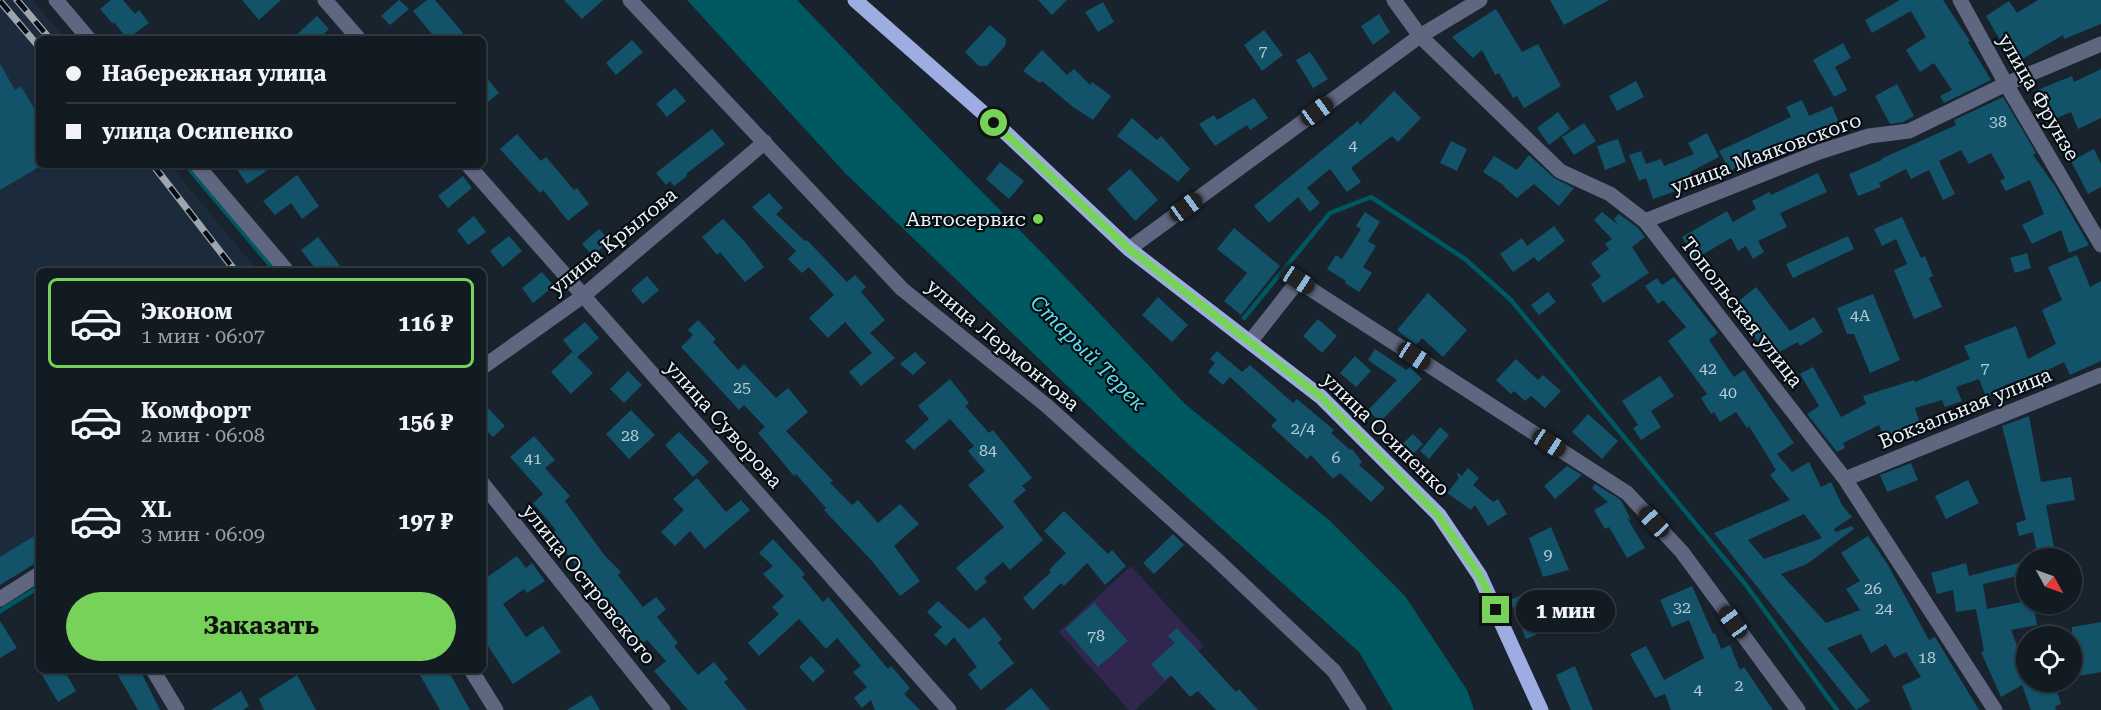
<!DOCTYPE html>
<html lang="ru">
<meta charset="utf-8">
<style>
:root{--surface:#121a22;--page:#1b232a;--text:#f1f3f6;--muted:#9ca1a5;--line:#313840;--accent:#77d259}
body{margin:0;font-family:"Roboto Serif",serif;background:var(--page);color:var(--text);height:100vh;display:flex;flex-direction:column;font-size:22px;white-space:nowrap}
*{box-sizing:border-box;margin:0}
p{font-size:20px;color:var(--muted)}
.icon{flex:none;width:33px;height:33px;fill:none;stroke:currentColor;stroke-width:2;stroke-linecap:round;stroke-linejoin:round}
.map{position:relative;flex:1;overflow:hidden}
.sheet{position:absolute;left:36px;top:268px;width:450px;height:405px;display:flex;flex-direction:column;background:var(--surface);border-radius:9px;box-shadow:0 2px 4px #0004,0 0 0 2px var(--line)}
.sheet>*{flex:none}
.banner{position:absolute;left:36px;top:36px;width:450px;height:132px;border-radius:9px;box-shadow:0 2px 4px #0004,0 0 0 2px var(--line);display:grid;align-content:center;height:132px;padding:0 30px;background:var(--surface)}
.needle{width:39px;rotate:130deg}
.buttons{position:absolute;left:2016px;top:548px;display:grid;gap:12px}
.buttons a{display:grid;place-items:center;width:66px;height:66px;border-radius:50%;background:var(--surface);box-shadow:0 2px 4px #0004,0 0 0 2px var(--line);font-size:30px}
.end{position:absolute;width:27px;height:27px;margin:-14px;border:8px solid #77d259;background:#111;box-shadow:0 0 0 3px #111}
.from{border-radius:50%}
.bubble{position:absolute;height:42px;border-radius:21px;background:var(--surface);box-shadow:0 2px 4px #0004,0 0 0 2px var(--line);font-size:20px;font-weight:700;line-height:42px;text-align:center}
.car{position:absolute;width:18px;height:36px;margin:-18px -9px;border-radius:8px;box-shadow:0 0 4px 2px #0007;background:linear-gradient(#222 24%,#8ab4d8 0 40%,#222 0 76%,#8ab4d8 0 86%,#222 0)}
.banner b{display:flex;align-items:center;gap:21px;height:57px;font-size:22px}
.banner b+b{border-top:2px solid var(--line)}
.banner i{width:15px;height:15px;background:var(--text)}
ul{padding:10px 0 0;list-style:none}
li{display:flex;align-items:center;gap:18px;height:90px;margin:0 12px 9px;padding:0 18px;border:3px solid transparent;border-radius:9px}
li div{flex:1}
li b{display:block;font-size:22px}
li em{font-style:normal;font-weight:700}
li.active{border-color:var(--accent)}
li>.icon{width:54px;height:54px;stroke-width:1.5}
.primary-button{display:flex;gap:12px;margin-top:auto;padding:12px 30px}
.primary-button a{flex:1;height:69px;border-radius:36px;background:var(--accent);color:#111;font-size:24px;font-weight:700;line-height:69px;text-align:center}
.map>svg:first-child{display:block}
.built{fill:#1b2b3b}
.green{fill:#31274e}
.water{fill:#005860}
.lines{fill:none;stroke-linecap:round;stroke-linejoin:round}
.stream{stroke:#005860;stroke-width:4.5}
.building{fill:#12536a;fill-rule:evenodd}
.minor{stroke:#5f6780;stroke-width:15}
.major{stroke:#9dade1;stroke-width:15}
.rail-casing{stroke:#9da6ae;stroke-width:7}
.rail{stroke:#070c11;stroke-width:4.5;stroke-dasharray:14;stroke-linecap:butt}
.route{stroke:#77d259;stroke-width:8}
.poi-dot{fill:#77d259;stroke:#070c11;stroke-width:2}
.labels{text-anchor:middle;stroke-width:4.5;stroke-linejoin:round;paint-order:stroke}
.number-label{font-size:16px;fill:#b5cbd6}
.street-label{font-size:20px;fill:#ebf3fa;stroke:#070c11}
.poi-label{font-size:20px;fill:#ebf3fa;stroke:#070c11;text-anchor:end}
.water-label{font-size:21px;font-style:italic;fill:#56e3f2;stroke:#070c11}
</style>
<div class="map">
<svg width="2101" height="710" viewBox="0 0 2101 710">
<rect width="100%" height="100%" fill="#18232e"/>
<path class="built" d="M0 0H33L66 39H39V165H170L258 271 39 272V558L0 583Z"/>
<path class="green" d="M1131 566 1204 646 1135 710H1129L1059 632Z"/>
<path class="water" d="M687 0H797L930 139 1050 261 1185 404 1329 520 1405 596 1467 690 1474 710H1393L1359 652 1129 445 845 173Z"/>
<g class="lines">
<path class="stream" d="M186 165 276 272
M1244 318 1330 213 1371 197 1465 259 1511 300 1746 585 1837 710
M0 611 39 587"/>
</g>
<path class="building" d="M111 0H123L135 14 139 10 149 23 127 39 114 22 113 24 100 9Z
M242 0H281L259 20Z
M399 0 409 9 390 25 381 16Z
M427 0H435L463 33 456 39H436L413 11Z
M564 0H603L582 19Z
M1038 0H1067L1052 15Z
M1550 0H1609L1564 25Z
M1900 0H1943L1970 41 1968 42 1991 80 1944 103 1940 96 1952 90 1934 63 1920 72 1906 50 1926 37 1911 11 1872 33 1865 20Z
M2038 0H2101V24L2064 39 2063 35 2014 64 1986 16 2009 1 2017 13Z
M1103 2 1114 22 1098 32 1085 12Z
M1496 9 1522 52 1538 44 1561 86 1524 108 1517 96 1513 98 1499 73 1495 75 1482 50 1473 58 1452 37Z
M1379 14 1390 32 1373 45 1361 26Z
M317 16 329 29 318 39H292Z
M990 25 1006 39 1005 46 987 66H979L965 52Z
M1264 30 1283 55 1262 71 1244 45Z
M632 40 643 52 616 75 606 63Z
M1843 43 1851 58 1835 67 1847 90 1834 97 1813 60Z
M1042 50 1067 75 1074 69 1090 85 1092 82 1111 96 1093 120 1073 107 1042 81 1040 83 1023 71Z
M1310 52 1328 79 1313 88 1296 60Z
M0 64 15 90 21 86 39 117V167L0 190Z
M2101 69V118L2078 129 2071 112 2050 121 2035 91 2072 76 2074 82Z
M483 73 499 93 483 106Z
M1636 81 1644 97 1617 111 1609 96Z
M1897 84 1914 116 1903 122 1890 124 1875 96Z
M675 88 686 101 667 117 656 104Z
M1394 91 1421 118 1398 142 1392 136 1351 168 1361 182 1347 192 1330 169 1307 188 1320 203 1310 212 1298 197 1269 223 1254 206 1358 121 1360 125Z
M2003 97 2036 153 2033 155 2055 186 2089 245 2069 253 2061 230 2032 244 2022 225 2044 214 2030 180 2006 191 2000 181 2005 178 1991 153 1969 164 1961 150 1939 161 1955 194 1943 200 1929 170 1911 179 1906 169 1879 183 1881 187 1858 196 1849 174 1882 160 1881 159 1892 154 1956 125 1954 120Z
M1254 98 1268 118 1250 130 1247 125 1215 146 1199 124 1214 115 1217 120Z
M1802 100 1809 116 1832 106 1841 127 1826 133 1824 129 1801 140 1800 138 1760 157 1759 155 1730 171 1719 151 1791 117 1786 107Z
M1558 112 1570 129 1549 145 1537 128Z
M1132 118 1157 140 1161 136 1190 169 1178 182 1117 136Z
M1584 123 1596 141 1574 155 1562 137Z
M712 129 725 144 686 174 687 176 674 186 670 181 666 185 656 173Z
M1707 133 1719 157 1690 172 1695 184 1653 199 1646 178 1639 181 1629 155 1641 151 1646 164 1661 159 1664 166 1694 154 1688 143Z
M517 134 541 161 546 157 574 190 577 188 589 204 568 221 543 190 540 193 500 149Z
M1618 139 1626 162 1605 170 1597 146Z
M1451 141 1467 149 1457 171 1440 163Z
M2094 149 2101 164V187L2088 194 2071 161Z
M1529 155 1554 178 1574 188 1559 206 1534 184 1517 198 1504 187 1505 186 1483 172 1494 156 1517 170Z
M1000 162 1024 181 1009 199 986 179Z
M234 165H275L247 184Z
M1130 169 1158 200 1135 221 1107 189Z
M1818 173 1827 192 1780 213 1787 227 1758 241 1764 252 1753 259 1746 246 1738 251 1731 238 1695 259 1682 237 1727 211 1733 222 1756 209 1752 201 1769 192 1771 195Z
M297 175 319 206 302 219 291 203 275 215 263 201Z
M463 176 472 188 448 208 438 196Z
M769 193 783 208 776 214 805 241 807 240 847 282 855 275 866 287 861 292 885 320 870 333 895 358 861 386 849 372 872 353 845 322 828 338 809 318 834 295 809 267 802 273 788 259 796 251 752 207Z
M1365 212 1380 222 1368 241 1376 246 1363 267 1372 273 1359 292 1345 283 1346 281 1327 269 1336 255 1342 259 1361 229 1356 226Z
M1602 212 1618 225 1614 219 1619 214 1638 228 1645 237 1632 247 1649 273 1603 303 1591 284 1601 277 1591 263 1609 249 1605 244 1612 239 1594 220Z
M474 216 486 232 468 245 457 230Z
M1902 217 1921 258 1925 256 1933 276 1929 278 1942 307 1914 319 1894 270 1907 264 1896 239 1882 246 1874 229Z
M723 219 745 242 764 267 745 282 720 252 717 255 702 237Z
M1554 226 1565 241 1538 262 1534 257 1513 272 1500 254 1522 238 1527 246Z
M1234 228 1280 266 1241 315 1224 301 1247 273 1217 249Z
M599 229 610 241 593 256 582 244Z
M509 236 522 251 503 267 490 251Z
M1848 236 1854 249 1793 278 1786 264Z
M318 237 341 267 335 272H318L301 250Z
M2027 253 2031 268 2015 273 2010 258Z
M2077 255 2090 287 2101 281V361L2070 375 2064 362 2048 370 2005 385 2007 388 1986 397 1979 379 1956 387 1962 401 1945 407 1942 400 1915 408 1921 427 1885 440 1879 425 1843 443 1845 448 1837 452 1807 414 1819 406 1800 374 1813 367 1841 417 1866 404 1863 396 1914 380 1915 382 1970 359 1964 346 2016 326 2028 359 2056 344 2042 310 2062 300 2048 267Z
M542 272 554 286 533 303 522 288Z
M647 276 659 290 643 304 631 290Z
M1674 277 1718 333 1709 340 1734 377 1744 370 1794 443 1777 454 1792 472 1809 462 1821 487 1831 482 1842 505 1852 517 1834 529 1836 532 1852 526 1854 529 1807 564 1781 574 1826 623 1860 610 1846 589 1860 581 1841 553 1868 536 1888 565 1929 640 1935 637 1979 710H1912L1902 686 1921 677 1906 652 1894 658 1886 644 1871 653 1861 634 1827 648 1870 701 1856 710 1714 533 1790 500 1770 475 1776 470 1749 426 1747 428 1736 412 1720 422 1714 412 1711 414 1701 398 1707 394 1668 341 1686 327 1663 300 1658 304 1645 286 1657 278 1662 285ZM1804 514 1822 538 1764 559 1748 540Z
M1756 287 1790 331 1814 317 1823 332 1800 346 1798 342 1770 357 1752 334 1756 331 1735 304Z
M1548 292 1556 302 1539 315 1531 305Z
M1428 293 1467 330 1443 357 1422 338 1416 345 1397 330Z
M1873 294 1900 360 1870 373 1854 334H1847L1837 308Z
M1158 297 1188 325 1172 342 1142 315Z
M1318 319 1337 336 1322 353 1303 336Z
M698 320 716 339 713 342 738 370 744 364 776 398 788 388 808 412 786 431 833 481 830 483 852 505 858 500 878 523 900 504 919 524 894 546 920 581 900 596 872 561 824 510 826 508 796 474 794 476 758 433 765 427 744 405 739 410 681 347 693 335 688 330Z
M585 322 599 338 577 357 593 373 571 394 551 372 572 352 576 356 563 340Z
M1375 349 1406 370 1410 367 1422 379 1380 422 1368 410 1397 380 1368 360Z
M1217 351 1242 372 1250 365 1293 403 1297 399 1334 430 1331 433 1350 450 1352 449 1362 462 1359 465 1385 488 1371 502 1340 473 1333 479 1311 455 1307 459 1271 426 1277 420 1230 377 1223 385 1208 372 1215 363 1210 359Z
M915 352 926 363 913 375 900 364Z
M1355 356 1371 371 1356 387 1340 373Z
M1516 359 1538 380 1543 375 1561 391 1545 408 1531 396 1525 401 1514 391 1511 394 1496 380Z
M628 371 642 385 624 403 610 389Z
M1660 376 1674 396 1651 411 1661 427 1641 440 1633 428 1638 425 1622 401Z
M950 379 969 403 965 406 989 433 993 430 1032 478 1022 486 1026 490 1013 501 1043 540 1010 570 1003 562 984 578 987 582 976 591 956 568 1004 527 968 485 985 471 968 451 974 446 950 419 914 450 905 441 929 419 918 406Z
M483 403 505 426 493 437 483 427Z
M631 410 655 435 629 459 606 434Z
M1588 414 1618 441 1602 459 1572 432Z
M2029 416 2041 482 2071 477 2075 500 2046 505 2056 558H2038L2033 532 2019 536 2016 523 2026 520 2002 426Z
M1440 427 1449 435 1429 459 1420 451Z
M679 432 709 462 693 477 665 445Z
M1413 434 1423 444 1410 457 1400 446Z
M534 436 555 460 545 468 570 496 565 501 605 556 621 572 618 575 643 607 656 597 666 609 657 617 678 643 674 646 698 675 714 662 728 679 724 682 747 710H688L654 671 666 661 647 640 636 648 604 608 606 607 581 578 584 575 551 534 556 530 533 503 543 494 510 457Z
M1911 463 1918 480 1887 492 1880 475Z
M1567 466 1582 475 1555 499 1544 486Z
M1468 468 1479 478 1473 485 1493 502 1498 499 1507 514 1488 526 1475 505 1471 510 1447 493 1459 478 1457 474 1458 473 1462 476Z
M697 478 726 512 741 500 750 510 705 549 690 531 675 546 661 532 684 510 673 499Z
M1968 480 1979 503 1946 519 1935 496Z
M1595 484 1621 500 1631 520 1627 518 1645 548 1627 558 1609 527 1605 529 1594 510 1608 502 1592 488Z
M1064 511 1108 554 1112 550 1126 566 1105 585 1087 563 1064 586 1061 583 1033 610 1023 598 1051 572 1049 570 1066 553 1044 531Z
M1551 527 1569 570 1543 577 1529 538Z
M39 533V561L0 585V557Z
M1173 534 1184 545 1154 574 1143 563Z
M773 539 805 574 802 577 823 602 828 597 888 669 891 666 910 688 904 694 920 710H875L871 700 862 708 854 698 867 687 853 672 861 666 837 638 826 649 799 619 759 656 748 643 779 614 772 607 784 596 763 574 773 566 759 553Z
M517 556 526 568 532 563 545 581 527 593 524 589 503 604 526 637 543 626 561 652 513 684 488 646 483 649V580Z
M2026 561V574L1983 584 1987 609 2026 601V603H2033L2037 625 2011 630 2020 653 2018 654 2026 671V681H2054L2061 704 2055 706 2056 710H2031L2022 685 2001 697 1981 652 1984 651 1976 609 1956 612 1953 590 1937 594 1931 573 1966 563 1969 576Z
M1692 586 1713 634 1715 633 1721 649 1730 645 1740 670 1744 667 1773 710H1671L1665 694 1655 698 1630 654 1646 646 1664 680 1704 658 1689 620 1672 627 1660 600Z
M1535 590 1545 616 1570 605 1575 618 1526 639 1510 600Z
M938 601 969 629 984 617 1002 639 998 643 1014 663 981 690 968 674 977 667 954 637 946 646 934 635 942 627 927 612Z
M1094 603 1128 641 1098 667 1065 629Z
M0 621 17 648 0 658Z
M2101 622V672L2078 676 2072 643V627Z
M1177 628 1236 692 1239 689 1258 710H1216L1198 691 1190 697 1171 675 1165 680 1151 664 1175 643 1168 636Z
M811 656 825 671 813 682 799 667Z
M1575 666 1583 686 1593 710H1571L1556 675Z
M39 670H64L76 691 58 702Z
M115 670H140L160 710H138Z
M417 670H448L470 710H440Z
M297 675 316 710H264L259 699Z
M1031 688 1050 710H1005Z
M241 691 249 706 243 710H211Z
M591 695 600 710H567Z"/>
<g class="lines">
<path class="minor" d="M56 0 89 39
M325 0 359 39
M630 0 902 289 1047 406 1217 560 1334 671 1359 710
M1394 0 1420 36 1560 171 1610 194 1645 221 1845 479 1995 710
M1960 0 2006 84 2101 245
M197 165 288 272
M468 165 949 710
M1645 221 1819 152 1869 136 1909 131 2006 84 2101 44
M1129 249 1420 36 1480 0
M1250 342 1298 281 1627 493 1682 552 1798 710
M483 367 583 296 765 142
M1845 479 2101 375
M483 484 663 710
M0 599 39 574
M153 670 177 710
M471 670 496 710"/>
<path class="major" d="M855 0 1007 134 1129 249 1321 397 1439 515 1480 576 1541 710"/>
<g class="rail-casing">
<path id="rail" d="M17 0 50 39
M0 1 39 47
M153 165 236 272"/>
</g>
<use href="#rail" class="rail"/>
</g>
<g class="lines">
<path class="route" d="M994 123 1129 249 1321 397 1438 515 1480 576 1496 610"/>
</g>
<circle class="poi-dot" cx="1038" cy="219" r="6"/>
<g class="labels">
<g class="number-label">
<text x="1263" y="56">7</text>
<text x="1998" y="127">38</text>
<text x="1353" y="151">4</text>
<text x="1860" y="321">4А</text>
<text x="1985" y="373">7</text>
<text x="1708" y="374">42</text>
<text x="742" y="393">25</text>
<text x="1728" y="398">40</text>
<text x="1303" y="434">2/4</text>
<text x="630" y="441">28</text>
<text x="988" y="456">84</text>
<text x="1336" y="463">6</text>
<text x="533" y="464">41</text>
<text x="1548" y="560">9</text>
<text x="1873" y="594">26</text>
<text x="1682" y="613">32</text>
<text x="1884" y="614">24</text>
<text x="1096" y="641">78</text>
<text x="1927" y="663">18</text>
<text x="1739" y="691">2</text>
<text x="1698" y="695">4</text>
</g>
<g class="street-label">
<text transform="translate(2039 97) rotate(60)" y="7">улица Фрунзе</text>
<text transform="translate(1766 153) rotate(-20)" y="7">улица Маяковского</text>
<text transform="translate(613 241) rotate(-39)" y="7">улица Крылова</text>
<text transform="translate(1742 312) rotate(52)" y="7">Топольская улица</text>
<text transform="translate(1003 345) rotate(40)" y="7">улица Лермонтова</text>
<text transform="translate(1965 408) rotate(-22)" y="7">Вокзальная улица</text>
<text transform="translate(724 424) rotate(48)" y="7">улица Суворова</text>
<text transform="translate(1386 434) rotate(44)" y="7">улица Осипенко</text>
<text transform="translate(589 584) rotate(51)" y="7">улица Островского</text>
</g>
<g class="poi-label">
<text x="1026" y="226">Автосервис</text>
</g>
<g class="water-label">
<text transform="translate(1088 353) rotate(45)" y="7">Старый Терек</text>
</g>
</g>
</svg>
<div class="buttons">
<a><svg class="needle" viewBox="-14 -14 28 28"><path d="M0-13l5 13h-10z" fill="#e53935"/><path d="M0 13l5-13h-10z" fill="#9ca1a5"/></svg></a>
<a><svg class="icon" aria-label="locate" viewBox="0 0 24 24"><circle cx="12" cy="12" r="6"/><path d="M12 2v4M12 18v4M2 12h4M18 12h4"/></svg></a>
</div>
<i class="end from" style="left:994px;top:123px"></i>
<i class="end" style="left:1496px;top:610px"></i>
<div class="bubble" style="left:1516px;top:590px;width:99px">1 мин</div>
<i class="car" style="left:1317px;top:111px;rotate:54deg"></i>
<i class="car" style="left:1186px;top:207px;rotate:54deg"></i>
<i class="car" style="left:1298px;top:280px;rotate:123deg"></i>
<i class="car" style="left:1414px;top:356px;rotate:123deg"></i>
<i class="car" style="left:1549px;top:443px;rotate:123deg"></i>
<i class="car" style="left:1654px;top:522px;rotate:317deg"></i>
<i class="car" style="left:1733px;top:622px;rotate:324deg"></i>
<div class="banner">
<b><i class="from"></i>Набережная улица</b>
<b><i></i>улица Осипенко</b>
</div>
<section class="sheet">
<ul>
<li class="active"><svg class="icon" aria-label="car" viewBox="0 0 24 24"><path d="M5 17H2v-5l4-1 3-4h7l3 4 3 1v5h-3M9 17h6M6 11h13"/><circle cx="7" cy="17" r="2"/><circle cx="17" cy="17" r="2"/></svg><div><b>Эконом</b><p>1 мин · 06:07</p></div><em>116 ₽</em></li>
<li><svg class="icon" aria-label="car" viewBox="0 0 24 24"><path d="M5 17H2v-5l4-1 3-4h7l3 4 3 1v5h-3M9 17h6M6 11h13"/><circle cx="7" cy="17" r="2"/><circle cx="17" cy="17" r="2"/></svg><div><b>Комфорт</b><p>2 мин · 06:08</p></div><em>156 ₽</em></li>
<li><svg class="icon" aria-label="car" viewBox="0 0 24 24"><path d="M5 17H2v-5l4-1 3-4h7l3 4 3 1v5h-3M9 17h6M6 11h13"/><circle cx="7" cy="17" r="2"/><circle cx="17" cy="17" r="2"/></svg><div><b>XL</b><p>3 мин · 06:09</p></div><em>197 ₽</em></li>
</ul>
<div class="primary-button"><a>Заказать</a></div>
</section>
</div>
